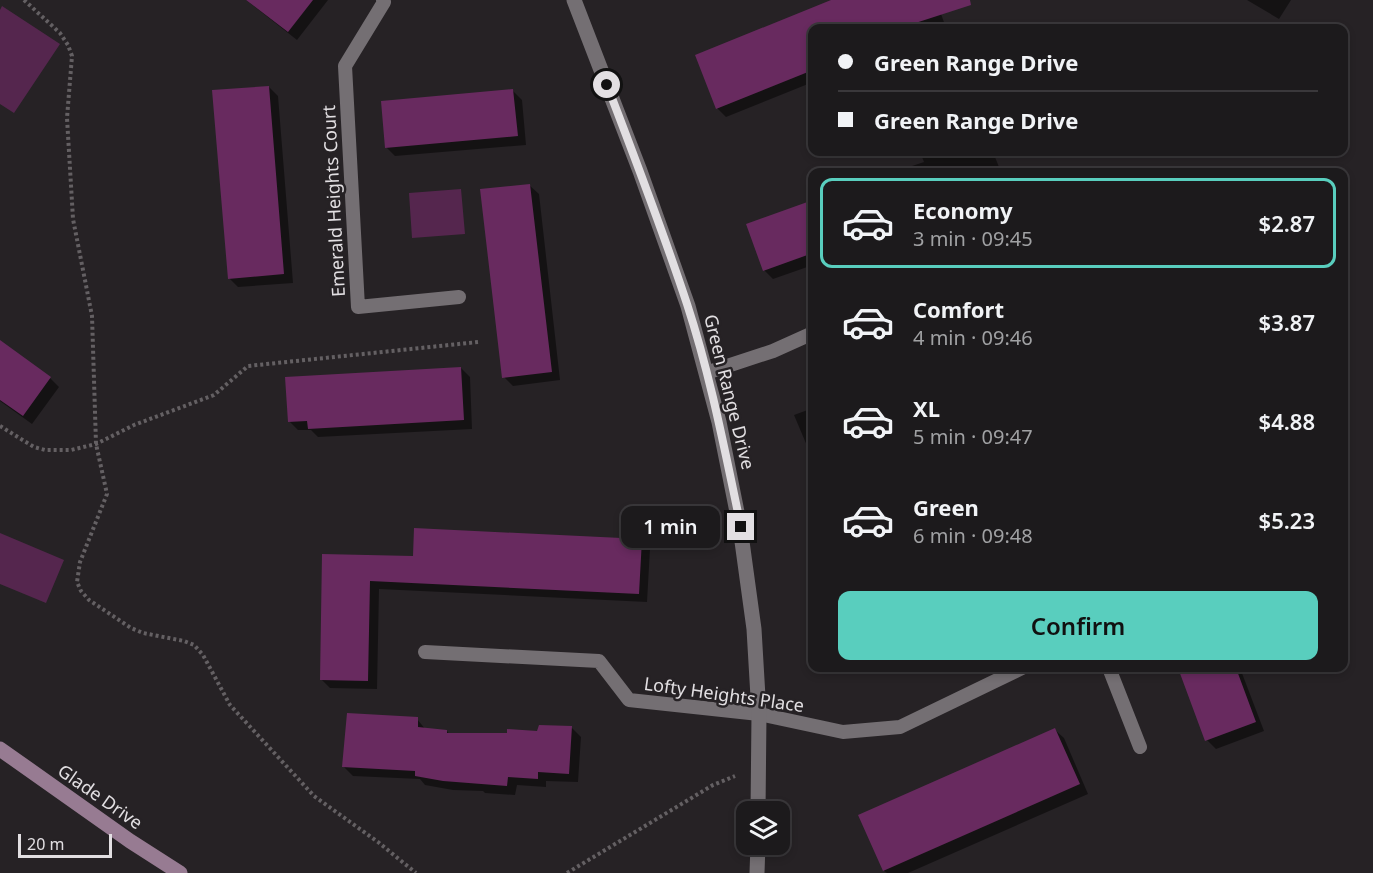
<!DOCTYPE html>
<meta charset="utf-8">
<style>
:root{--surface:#1c1a1c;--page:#252325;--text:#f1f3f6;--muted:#a0a1a3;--line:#3a383b;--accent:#59cebe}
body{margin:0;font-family:"Noto Sans",sans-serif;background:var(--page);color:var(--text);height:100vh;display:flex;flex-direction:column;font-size:22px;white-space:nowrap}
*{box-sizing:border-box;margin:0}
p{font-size:20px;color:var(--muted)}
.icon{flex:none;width:33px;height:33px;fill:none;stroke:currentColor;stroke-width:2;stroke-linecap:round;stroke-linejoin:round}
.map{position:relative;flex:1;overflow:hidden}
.sheet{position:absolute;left:808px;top:168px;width:540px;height:504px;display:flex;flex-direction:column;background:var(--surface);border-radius:12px;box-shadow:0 3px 9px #0003,0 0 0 2px var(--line)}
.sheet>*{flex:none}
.hud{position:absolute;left:808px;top:24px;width:540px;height:132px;border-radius:12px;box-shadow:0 3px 9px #0003,0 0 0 2px var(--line);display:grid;align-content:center;height:132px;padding:0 30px;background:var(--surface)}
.buttons{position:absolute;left:736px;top:801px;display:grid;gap:12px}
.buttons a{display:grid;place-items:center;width:54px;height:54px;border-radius:12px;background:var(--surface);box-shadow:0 3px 9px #0003,0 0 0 2px var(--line);font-size:30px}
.scale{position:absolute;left:18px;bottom:15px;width:94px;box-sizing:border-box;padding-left:6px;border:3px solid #e2dfe2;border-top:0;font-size:16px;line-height:21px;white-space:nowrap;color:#e2dfe2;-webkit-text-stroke:4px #262225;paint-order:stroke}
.end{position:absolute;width:27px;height:27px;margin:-14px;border:8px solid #e2dfe2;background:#111;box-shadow:0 0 0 3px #111}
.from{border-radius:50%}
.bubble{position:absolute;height:42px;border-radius:12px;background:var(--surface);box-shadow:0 3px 9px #0003,0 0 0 2px var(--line);font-size:20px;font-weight:600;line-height:42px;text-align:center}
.hud b{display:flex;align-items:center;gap:21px;height:57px;font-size:22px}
.hud b+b{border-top:2px solid var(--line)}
.hud i{width:15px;height:15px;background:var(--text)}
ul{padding:10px 0 0;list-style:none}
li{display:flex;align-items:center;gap:18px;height:90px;margin:0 12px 9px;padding:0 18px;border:3px solid transparent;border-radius:12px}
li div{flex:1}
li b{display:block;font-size:22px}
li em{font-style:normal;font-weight:600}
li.current{border-color:var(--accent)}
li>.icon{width:54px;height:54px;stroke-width:1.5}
.button{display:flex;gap:12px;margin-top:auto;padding:12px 30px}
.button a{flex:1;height:69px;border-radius:12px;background:var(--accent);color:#111;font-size:24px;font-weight:600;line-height:69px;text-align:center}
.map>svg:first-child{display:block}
.green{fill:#55264e}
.shadow{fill:#0007}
.building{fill:#682a5f}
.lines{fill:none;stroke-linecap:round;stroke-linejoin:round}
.path{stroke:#646063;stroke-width:4;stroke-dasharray:3 3;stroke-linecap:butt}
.lane{stroke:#746f73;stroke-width:14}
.street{stroke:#746f73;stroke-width:15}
.secondary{stroke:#977b92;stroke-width:15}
.route{stroke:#e2dfe2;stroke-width:8}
.labels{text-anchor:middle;stroke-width:5;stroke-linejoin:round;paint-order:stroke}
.street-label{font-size:18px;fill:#e2dfe2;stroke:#262225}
</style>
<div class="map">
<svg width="1373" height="873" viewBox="0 0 1373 873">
<rect width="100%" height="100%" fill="#262225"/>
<path class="green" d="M2 6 60 44 14 113 0 104V10Z
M461 189 465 234 412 238 409 193Z
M0 533 64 560 46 603 0 584Z"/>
<path class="shadow" d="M246 0H328L297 40Z
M835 0H936L945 25 935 28H813V82L726 117 717 108Z
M1247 0H1291L1279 19Z
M269 87 278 96 293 283 238 287 229 278Z
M513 91 522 100 526 145 395 156 386 147Z
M920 152H993L1001 172H894L924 162Z
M529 185 539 194 560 380 513 386 504 377Z
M813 202V265L773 279 764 270Z
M0 342 50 378 59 387 32 424 0 401Z
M461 368 470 377 472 429 318 437 311 430H298L289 421Z
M813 408V460L794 415Z
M641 540 650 549 647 602 379 589 377 689 330 688 321 679 324 556 415 558Z
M844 668H859L848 672Z
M1180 668H1240L1264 731 1216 749 1207 740Z
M417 719 426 730 447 731 450 735 539 732 572 728 581 737 578 782 546 781V787L517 785 515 795 485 793 483 791 453 790 425 785 420 779 353 776 344 767Z
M1055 730 1064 738 1088 794 908 873H887L884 871 860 816Z"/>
<path class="building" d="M246 0H313L288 32Z
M831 0H970L971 5 900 28H813V70L716 109 695 55Z
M269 86 284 274 228 279 212 90Z
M513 89 518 136 385 148 381 101Z
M530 184 552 372 502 378 480 189Z
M813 200V253L763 271 746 224Z
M0 340 51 377 23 416 0 400Z
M461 367 464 420 308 429 307 421 288 422 285 377Z
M414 528 642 539 639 594 370 581 368 681 320 680 322 554 413 556Z
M1178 668H1236L1256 722 1205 741Z
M347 713 418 717V727L447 730V733H507V729L537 731 539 725 572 726 569 774 538 772V779L508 777 507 786 443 781 415 776V771L342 767Z
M1055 728 1080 784 883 871 858 815Z"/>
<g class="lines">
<path class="path" d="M24 0 60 33 68 45 72 56 67 118 73 219 92 316 96 444 107 494 80 562 77 582 81 591 89 600 131 628 143 633 184 641 194 645 203 655 230 705 314 796 378 842 416 873
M0 426 34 447 45 450H71L96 444 134 425 214 395 248 366 478 342
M567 873 713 785 735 776"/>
<path class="lane" d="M383 0 384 2 345 66 358 307 459 297
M706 373 773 351 813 333
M425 652 599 661 629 700 759 714 843 732 900 727 1022 668
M1109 668 1140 747"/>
<path class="street" d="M574 0 640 171 688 306 719 422 740 527 754 629 759 714 758 812
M757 873 758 844"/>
<path class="secondary" d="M0 749 130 841 180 873"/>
</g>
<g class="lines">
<path class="route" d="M607 85C635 158 663 231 687 304 711 377 725 452 741 527"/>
</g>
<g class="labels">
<g class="street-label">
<text transform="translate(334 201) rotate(-93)" y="6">Emerald Heights Court</text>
<text transform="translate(729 392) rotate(76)" y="6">Green Range Drive</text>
<text transform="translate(724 695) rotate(8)" y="6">Lofty Heights Place</text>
<text transform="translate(100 797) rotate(35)" y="6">Glade Drive</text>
</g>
</g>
</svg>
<div class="buttons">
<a><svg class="icon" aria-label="layers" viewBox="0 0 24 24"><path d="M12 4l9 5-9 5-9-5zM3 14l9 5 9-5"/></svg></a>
</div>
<div class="scale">20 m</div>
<i class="end from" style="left:607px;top:85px"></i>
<i class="end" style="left:741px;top:527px"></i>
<div class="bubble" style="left:621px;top:506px;width:99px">1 min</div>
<div class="hud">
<b><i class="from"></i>Green Range Drive</b>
<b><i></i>Green Range Drive</b>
</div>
<section class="sheet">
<ul>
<li class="current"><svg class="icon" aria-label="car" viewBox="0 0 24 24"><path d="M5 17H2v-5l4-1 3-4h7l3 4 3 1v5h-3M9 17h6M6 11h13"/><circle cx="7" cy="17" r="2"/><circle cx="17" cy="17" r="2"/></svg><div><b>Economy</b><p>3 min · 09:45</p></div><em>$2.87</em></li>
<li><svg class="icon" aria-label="car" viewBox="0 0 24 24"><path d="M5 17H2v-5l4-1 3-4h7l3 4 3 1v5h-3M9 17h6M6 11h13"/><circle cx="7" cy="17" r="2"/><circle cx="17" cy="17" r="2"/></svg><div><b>Comfort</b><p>4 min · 09:46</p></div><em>$3.87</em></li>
<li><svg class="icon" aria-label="car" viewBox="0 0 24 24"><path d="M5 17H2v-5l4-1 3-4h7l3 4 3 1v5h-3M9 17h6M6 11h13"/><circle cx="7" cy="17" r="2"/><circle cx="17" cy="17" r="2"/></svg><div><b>XL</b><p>5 min · 09:47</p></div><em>$4.88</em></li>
<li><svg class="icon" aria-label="car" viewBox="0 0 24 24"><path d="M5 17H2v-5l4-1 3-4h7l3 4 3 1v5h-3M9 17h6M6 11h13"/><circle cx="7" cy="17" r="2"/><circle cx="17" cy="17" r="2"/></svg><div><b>Green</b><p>6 min · 09:48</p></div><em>$5.23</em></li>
</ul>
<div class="button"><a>Confirm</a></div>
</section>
</div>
